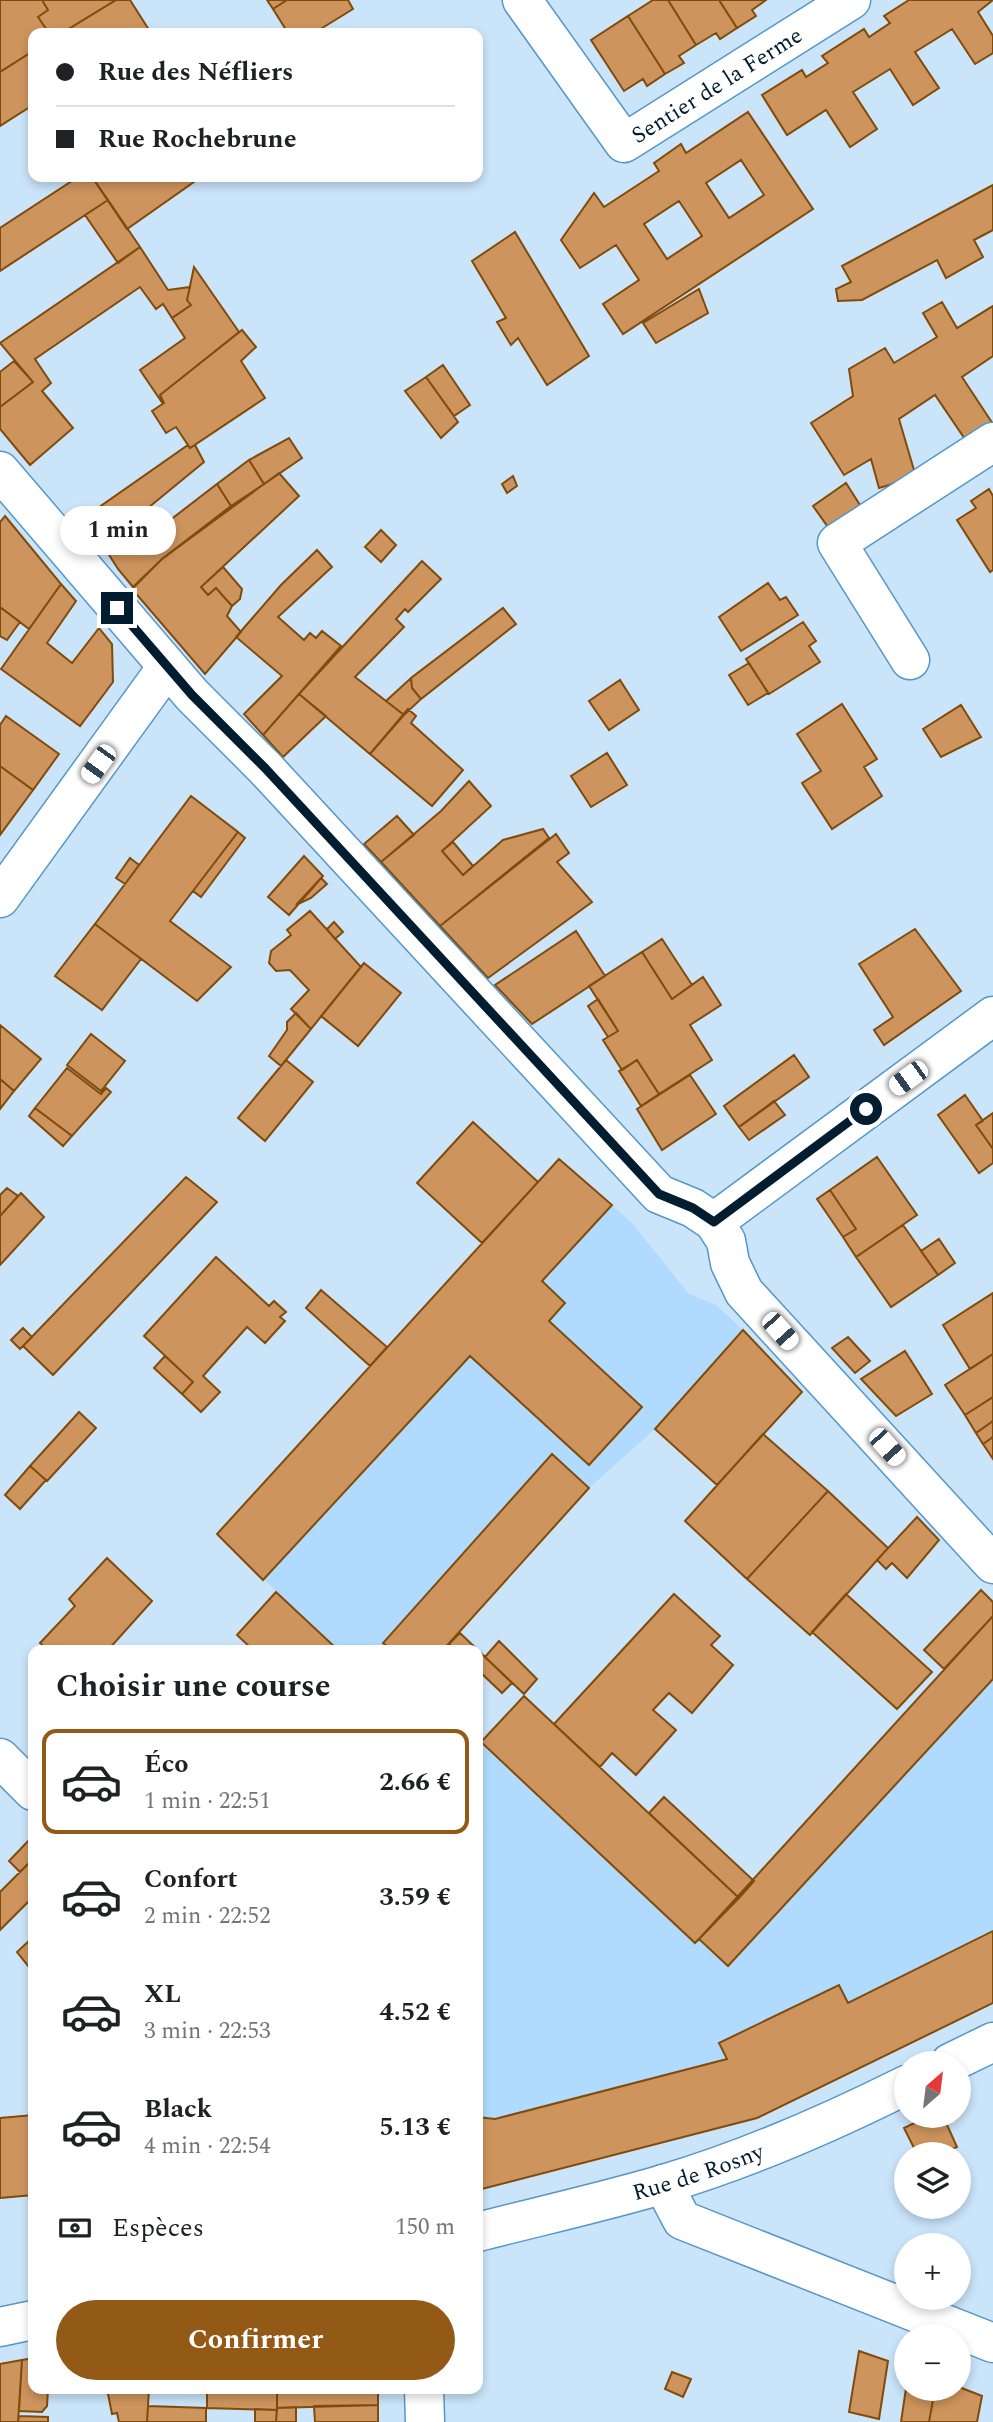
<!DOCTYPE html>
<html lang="fr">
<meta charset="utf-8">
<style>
:root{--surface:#fff;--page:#f2f2f2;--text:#202124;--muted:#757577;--line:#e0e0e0;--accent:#935917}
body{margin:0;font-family:Spectral,serif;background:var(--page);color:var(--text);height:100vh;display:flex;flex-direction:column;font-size:26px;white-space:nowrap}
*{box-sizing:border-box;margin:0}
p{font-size:23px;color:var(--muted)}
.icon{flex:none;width:38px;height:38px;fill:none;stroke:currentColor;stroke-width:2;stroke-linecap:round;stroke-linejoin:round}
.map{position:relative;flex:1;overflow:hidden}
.details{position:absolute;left:28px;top:1645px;width:455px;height:749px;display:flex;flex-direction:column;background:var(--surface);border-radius:14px;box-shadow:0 4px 10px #0003}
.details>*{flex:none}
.guide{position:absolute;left:28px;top:28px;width:455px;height:154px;border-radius:14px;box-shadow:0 4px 10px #0003;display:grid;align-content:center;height:154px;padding:0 28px;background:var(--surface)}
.needle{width:46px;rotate:28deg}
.tools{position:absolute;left:894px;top:2051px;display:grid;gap:14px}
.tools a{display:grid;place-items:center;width:77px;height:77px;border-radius:50%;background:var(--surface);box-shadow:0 4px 10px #0003;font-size:35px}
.end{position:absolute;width:32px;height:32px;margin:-16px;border:9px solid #021d30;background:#fff;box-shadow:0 0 0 4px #fff}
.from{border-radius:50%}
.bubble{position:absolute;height:49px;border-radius:24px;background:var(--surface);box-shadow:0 4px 10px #0003;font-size:23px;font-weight:700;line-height:49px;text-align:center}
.car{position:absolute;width:21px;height:42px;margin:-21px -10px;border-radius:9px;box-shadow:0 0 5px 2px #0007;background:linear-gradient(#fff 24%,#345 0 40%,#fff 0 76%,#345 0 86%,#fff 0)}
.guide b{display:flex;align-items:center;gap:24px;height:66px;font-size:26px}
.guide b+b{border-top:2px solid var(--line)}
.guide i{width:18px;height:18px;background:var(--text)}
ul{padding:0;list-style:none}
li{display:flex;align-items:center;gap:21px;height:105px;margin:0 14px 10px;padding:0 14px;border:4px solid transparent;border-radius:14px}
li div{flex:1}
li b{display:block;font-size:26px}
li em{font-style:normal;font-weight:700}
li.current{border-color:var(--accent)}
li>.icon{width:63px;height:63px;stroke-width:1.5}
h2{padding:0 28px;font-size:32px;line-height:84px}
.pay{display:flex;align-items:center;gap:18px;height:77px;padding:0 28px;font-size:26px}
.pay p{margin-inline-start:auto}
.primary-button{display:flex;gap:14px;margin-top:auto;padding:14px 28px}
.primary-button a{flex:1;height:80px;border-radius:42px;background:var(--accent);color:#fff;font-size:28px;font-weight:700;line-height:80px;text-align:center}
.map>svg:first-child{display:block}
.built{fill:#b0dbfe}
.building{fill:#ce945d;stroke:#804b0b;stroke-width:2;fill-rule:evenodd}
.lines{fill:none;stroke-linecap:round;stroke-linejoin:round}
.minor-casing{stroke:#5597c9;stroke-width:41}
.secondary-casing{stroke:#5597c9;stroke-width:41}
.minor{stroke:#fff;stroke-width:38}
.secondary{stroke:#fff;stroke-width:38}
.route{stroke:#021d30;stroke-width:9}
.labels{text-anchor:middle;stroke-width:6;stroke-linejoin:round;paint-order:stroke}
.street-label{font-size:23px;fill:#021d30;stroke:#e3effa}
</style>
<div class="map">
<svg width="993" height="2422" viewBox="0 0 993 2422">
<rect width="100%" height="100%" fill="#cae4fa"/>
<path class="built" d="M559 1159 632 1223 689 1294 716 1305 743 1330 655 1429 589 1488 443 1650H338L217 1534Z
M993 1616V2003L757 2118 478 2190V1746L524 1696 739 1898Z"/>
<path class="building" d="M0 0H42L48 10 38 17 49 33H33V51L0 72Z
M42 0H116L62 33H49L38 17 48 10Z
M116 0H130L151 33H62Z
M267 0H287L273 9Z
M287 0H348L353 9 314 33H288L273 9Z
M653 0H668L696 45 679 56 684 63 665 74 628 16Z
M668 0H719L737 28 720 39 716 33 696 45Z
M719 0H766L752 10 756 16 737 28Z
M909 0H993L978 12 993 36V53L975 64 952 29 915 52 939 88 913 105 890 69 853 92 877 129 850 147 826 110 787 135 762 95 802 70 806 77 828 63 822 56 864 29 869 37 890 23 884 16Z
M628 16 665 74 647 86 643 79 624 91 591 40Z
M33 51V105L0 126V72Z
M748 112 813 209 623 334 603 304 639 280 616 245 580 268 561 240 594 193 604 207 659 171 654 163 681 144 686 153ZM741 160 764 195 729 218 706 183ZM679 201 702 236 667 259 644 224Z
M78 177H92L108 200 0 271V228Z
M92 177H201L127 229Z
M993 185V230L974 240 983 257 946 278 937 260 862 300 838 301 836 289 851 282 842 266Z
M108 200 140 247 118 263 85 215Z
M515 232 589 356 547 385 518 338 511 345 497 322 506 318 472 261Z
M140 247 168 290 190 287 187 300 191 305 172 318 163 304 156 309 140 287 35 359 51 383 42 391 73 428 30 465 0 429V407L33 382 0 343Z
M194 267 239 332 160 395 163 404 140 370 185 338 172 318 191 305 187 300Z
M699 289 708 313 656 343 643 323Z
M942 302 957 328 993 306V356L962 377 993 424 967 442 935 395 899 419 916 477 879 488 871 459 844 475 811 423 853 396 849 369 885 348 894 363 937 337 923 313Z
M242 330 256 347 241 361 265 398 190 448 176 427 166 433 152 411 164 403 160 395Z
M14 361 33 382 0 407V372Z
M443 365 470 405 454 416 426 377Z
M426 377 458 422 441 438 405 391Z
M289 438 302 458 264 484 249 460Z
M188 445 190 448 195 445 204 462 137 517 148 537 217 484 231 506 162 559 133 587 118 569 85 517Z
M249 460 264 484 231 506 217 484Z
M279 473 299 496 201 587 208 595 216 588 232 606 227 616 241 632 205 674 132 589 162 559Z
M513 476 517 486 507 493 502 484Z
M846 483 860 505 828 527 813 506Z
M989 489 993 496V570L990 572 957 520 976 508 971 501Z
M5 516 61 584 29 629 0 607V522Z
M381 530 396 545 381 562 365 547Z
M317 550 332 567 278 617 304 640 310 633 316 638 322 631 341 646 263 735 244 714 282 676 236 637 281 585Z
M422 561 441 579 408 612 405 609 396 619 404 627 355 677 404 715 370 754 299 694Z
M223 567 242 589 240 599 232 606 216 588 208 595 201 587Z
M768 583 780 600 786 597 798 615 741 651 719 617Z
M61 584 76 601 47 643 72 663 99 628 112 644 113 682 80 726 1 669Z
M0 607 20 622 7 640 0 636Z
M503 608 516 624 421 699 412 688 411 678Z
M803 622 816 641 809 646 820 662 769 694 746 659Z
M749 663 768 693 748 705 729 675Z
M411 678 412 688 421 699 404 715 386 701Z
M620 680 639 710 609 730 589 701Z
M299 694 326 716 283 757 263 735Z
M842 704 877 759 864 767 882 796 832 829 802 783 821 771 797 734Z
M961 705 981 737 941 757 923 729Z
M408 709 416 716 411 723 463 770 432 806 370 754Z
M6 716 59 754 33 790 0 766V725Z
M607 753 627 785 591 807 571 776Z
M0 766 33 790 0 835Z
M469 781 491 806 442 851 463 875 503 840 543 829 549 838 440 926 381 862 441 811Z
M191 796 238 832 170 921 231 967 197 1001 95 924Z
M397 816 414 835 381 862 364 844Z
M238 832 245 838 201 897 193 891Z
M556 834 569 853 557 862 592 902 488 978 440 926Z
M453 842 473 866 463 875 442 851Z
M304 856 323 876 289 915 268 897Z
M130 858 139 865 125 884 116 878Z
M321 878 327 884 311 898 296 905Z
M310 911 361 967 311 1029 291 1009 309 990 290 970 276 971 269 963 271 951 291 935 287 930Z
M334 922 343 932 335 939 327 929Z
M95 924 141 959 102 1010 55 976Z
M915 929 961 991 884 1045 874 1030 893 1017 859 964Z
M576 931 605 976 532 1024 495 985Z
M662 939 692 985 672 999 642 952Z
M642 952 672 999 703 977 721 1005 690 1025 712 1060 659 1094 637 1060 622 1070 603 1040 618 1031 589 986Z
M364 963 401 993 358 1046 321 1016Z
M598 999 618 1031 608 1037 588 1006Z
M296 1013 311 1029 281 1066 269 1056 287 1030V1022Z
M0 1025 41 1059 14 1091 0 1079Z
M91 1034 125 1061 101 1091 67 1065Z
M794 1055 809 1077 739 1127 724 1106Z
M286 1060 313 1082 265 1141 238 1118Z
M637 1060 659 1094 641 1106 619 1071Z
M67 1068 101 1094 106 1088 111 1092 72 1136 35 1108Z
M690 1075 716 1114 662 1150 637 1109Z
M0 1079 14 1091 0 1109Z
M965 1095 983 1121 976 1125 993 1149V1163L979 1173 938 1115Z
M774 1101 785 1115 749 1140 739 1127Z
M35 1108 72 1136 63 1146 29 1116Z
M993 1113V1149L976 1125Z
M473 1122 538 1182 482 1243 417 1183Z
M877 1157 917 1215 856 1257 843 1237 856 1229 830 1190Z
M559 1159 612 1205 542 1281 565 1303 549 1321 642 1407 589 1465 470 1356 263 1580 217 1534Z
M186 1177 217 1202 53 1375 23 1346Z
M7 1188 18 1196 0 1216V1195Z
M830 1190 856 1229 843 1237 817 1199Z
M21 1193 44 1217 0 1265V1216Z
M903 1225 938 1275 891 1307 856 1257Z
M939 1239 955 1263 938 1275 921 1251Z
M216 1257 269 1306 274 1301 286 1312 280 1317 285 1321 265 1343 247 1327 203 1376 220 1392 201 1412 182 1394 193 1382 144 1336Z
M321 1290 387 1347 370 1366 306 1308Z
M993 1293V1354L970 1369 943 1325Z
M23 1328 32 1337 20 1349 11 1340Z
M743 1330 802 1392 717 1485 655 1429Z
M848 1337 870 1361 855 1373 832 1348Z
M905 1351 932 1394 896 1416 861 1379Z
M993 1354V1397L965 1415 945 1385Z
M165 1356 193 1382 182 1394 154 1368Z
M993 1397V1421L976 1433 965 1415Z
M79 1412 96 1428 47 1481 30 1466Z
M993 1421V1437L983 1444 976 1433Z
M763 1434 828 1491 747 1579 685 1521Z
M993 1437V1459L983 1444Z
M552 1454 589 1488 443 1650H392L383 1643Z
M30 1466 46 1480 20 1509 5 1495Z
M828 1491 888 1548 810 1635 747 1579Z
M917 1517 939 1540 907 1578 892 1563 886 1569 877 1560Z
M107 1558 152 1601 108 1650H48L40 1643 75 1606 69 1599Z
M981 1590 993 1602V1616L944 1669 924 1650Z
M276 1592 338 1650H253L237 1635Z
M674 1594 720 1636 711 1645 733 1665 692 1713 669 1693 653 1710 676 1730 636 1775 612 1753 600 1767 554 1724Z
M846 1594 932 1672 897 1709 812 1632Z
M993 1616V1679L728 1966 699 1939Z
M460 1633 485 1657 512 1683 502 1693 478 1670V1650H456L449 1644Z
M499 1641 537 1679 524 1694 485 1657Z
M524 1696 739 1898 695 1943 481 1742Z
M664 1797 754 1881 739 1898 649 1813Z
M31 1838 33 1859 20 1872 9 1861Z
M33 1859V1897L0 1930V1892Z
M993 1931V2003L757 2118 478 2190V2117L495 2119 727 2059 719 2043 839 1985 848 2003Z
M33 1937V1972L17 1952Z
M33 2115V2195L0 2198V2118Z
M929 2116H943L957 2147 941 2154H917L904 2128Z
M859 2351 888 2361 879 2419 849 2412Z
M33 2358V2389H48L47 2406 42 2412 19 2411 22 2360Z
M22 2360 18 2422H0V2364Z
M672 2372 691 2379 683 2397 665 2389Z
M959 2387 982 2396 977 2422H929L935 2389Z
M906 2388 935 2389 929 2422H901Z
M107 2389H149L147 2422H119L117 2413 112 2414Z
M207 2389H277V2410L207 2408Z
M277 2389H378V2405L277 2408Z
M378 2405V2422H315L314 2406Z
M148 2406 206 2408V2422H147Z
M296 2407V2422H276L277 2408Z
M255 2409 277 2410 276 2422H255Z
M19 2416 48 2417V2422H18Z"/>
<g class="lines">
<g class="minor-casing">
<g id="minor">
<path id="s1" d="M522 0 624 143 851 0"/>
<path d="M0 471 192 695 265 768 659 1194 693 1208 714 1222 726 1241 730 1263 744 1292 993 1564"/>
<path d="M910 660 837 543 993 442"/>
<path d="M0 898 167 667"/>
<path d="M714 1222 993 1016"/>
<path d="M0 1758 33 1791"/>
<path d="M663 2184 682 2220 993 2343"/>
<path d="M424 2389 425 2422"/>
</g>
</g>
<g class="secondary-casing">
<g id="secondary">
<path d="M950 2063 993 2042"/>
<path id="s2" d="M478 2232C540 2216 603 2202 664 2184 748 2159 828 2124 906 2085"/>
<path d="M0 2327 33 2320"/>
</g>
</g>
<use href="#minor" class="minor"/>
<use href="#secondary" class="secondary"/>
</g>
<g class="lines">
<path class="route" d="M117 608 192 695 265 768 659 1194 693 1208 714 1222 866 1109"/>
</g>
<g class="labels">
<g class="street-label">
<text dy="8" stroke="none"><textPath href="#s1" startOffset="285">Sentier de la Ferme</textPath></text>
<text dy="8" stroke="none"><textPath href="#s2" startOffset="228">Rue de Rosny</textPath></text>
</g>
</g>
</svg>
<div class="tools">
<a><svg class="needle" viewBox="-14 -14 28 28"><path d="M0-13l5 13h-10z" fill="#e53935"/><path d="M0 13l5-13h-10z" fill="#757577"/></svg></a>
<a><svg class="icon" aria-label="layers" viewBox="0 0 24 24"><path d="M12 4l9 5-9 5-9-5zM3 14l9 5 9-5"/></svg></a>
<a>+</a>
<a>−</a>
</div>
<i class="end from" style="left:866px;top:1109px"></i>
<i class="end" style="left:117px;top:608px"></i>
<div class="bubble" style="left:60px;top:506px;width:116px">1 min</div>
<i class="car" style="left:98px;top:764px;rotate:216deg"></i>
<i class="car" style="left:908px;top:1078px;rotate:234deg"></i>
<i class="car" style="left:780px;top:1331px;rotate:138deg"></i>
<i class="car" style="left:887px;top:1447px;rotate:138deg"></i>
<div class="guide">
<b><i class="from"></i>Rue des Néfliers</b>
<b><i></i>Rue Rochebrune</b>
</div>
<section class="details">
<h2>Choisir une course</h2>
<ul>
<li class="current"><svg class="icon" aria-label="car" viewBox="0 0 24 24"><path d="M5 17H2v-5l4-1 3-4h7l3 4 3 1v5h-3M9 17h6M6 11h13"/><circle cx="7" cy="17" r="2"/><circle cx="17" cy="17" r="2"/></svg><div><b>Éco</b><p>1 min · 22:51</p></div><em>2.66 €</em></li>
<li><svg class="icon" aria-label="car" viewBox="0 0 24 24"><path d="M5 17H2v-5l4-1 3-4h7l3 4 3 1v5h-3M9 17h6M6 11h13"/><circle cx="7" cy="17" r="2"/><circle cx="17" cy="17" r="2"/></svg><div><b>Confort</b><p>2 min · 22:52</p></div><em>3.59 €</em></li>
<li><svg class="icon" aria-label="car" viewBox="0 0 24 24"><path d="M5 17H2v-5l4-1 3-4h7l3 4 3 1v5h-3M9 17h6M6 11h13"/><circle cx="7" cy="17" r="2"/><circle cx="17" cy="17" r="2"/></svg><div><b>XL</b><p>3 min · 22:53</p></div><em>4.52 €</em></li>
<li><svg class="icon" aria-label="car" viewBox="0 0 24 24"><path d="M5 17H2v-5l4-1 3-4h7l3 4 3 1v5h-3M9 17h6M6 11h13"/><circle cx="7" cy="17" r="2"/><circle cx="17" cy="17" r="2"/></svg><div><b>Black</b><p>4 min · 22:54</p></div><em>5.13 €</em></li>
</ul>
<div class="pay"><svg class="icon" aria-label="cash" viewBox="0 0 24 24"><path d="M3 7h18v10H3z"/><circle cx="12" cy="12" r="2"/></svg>Espèces<p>150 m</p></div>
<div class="primary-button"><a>Confirmer</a></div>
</section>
</div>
